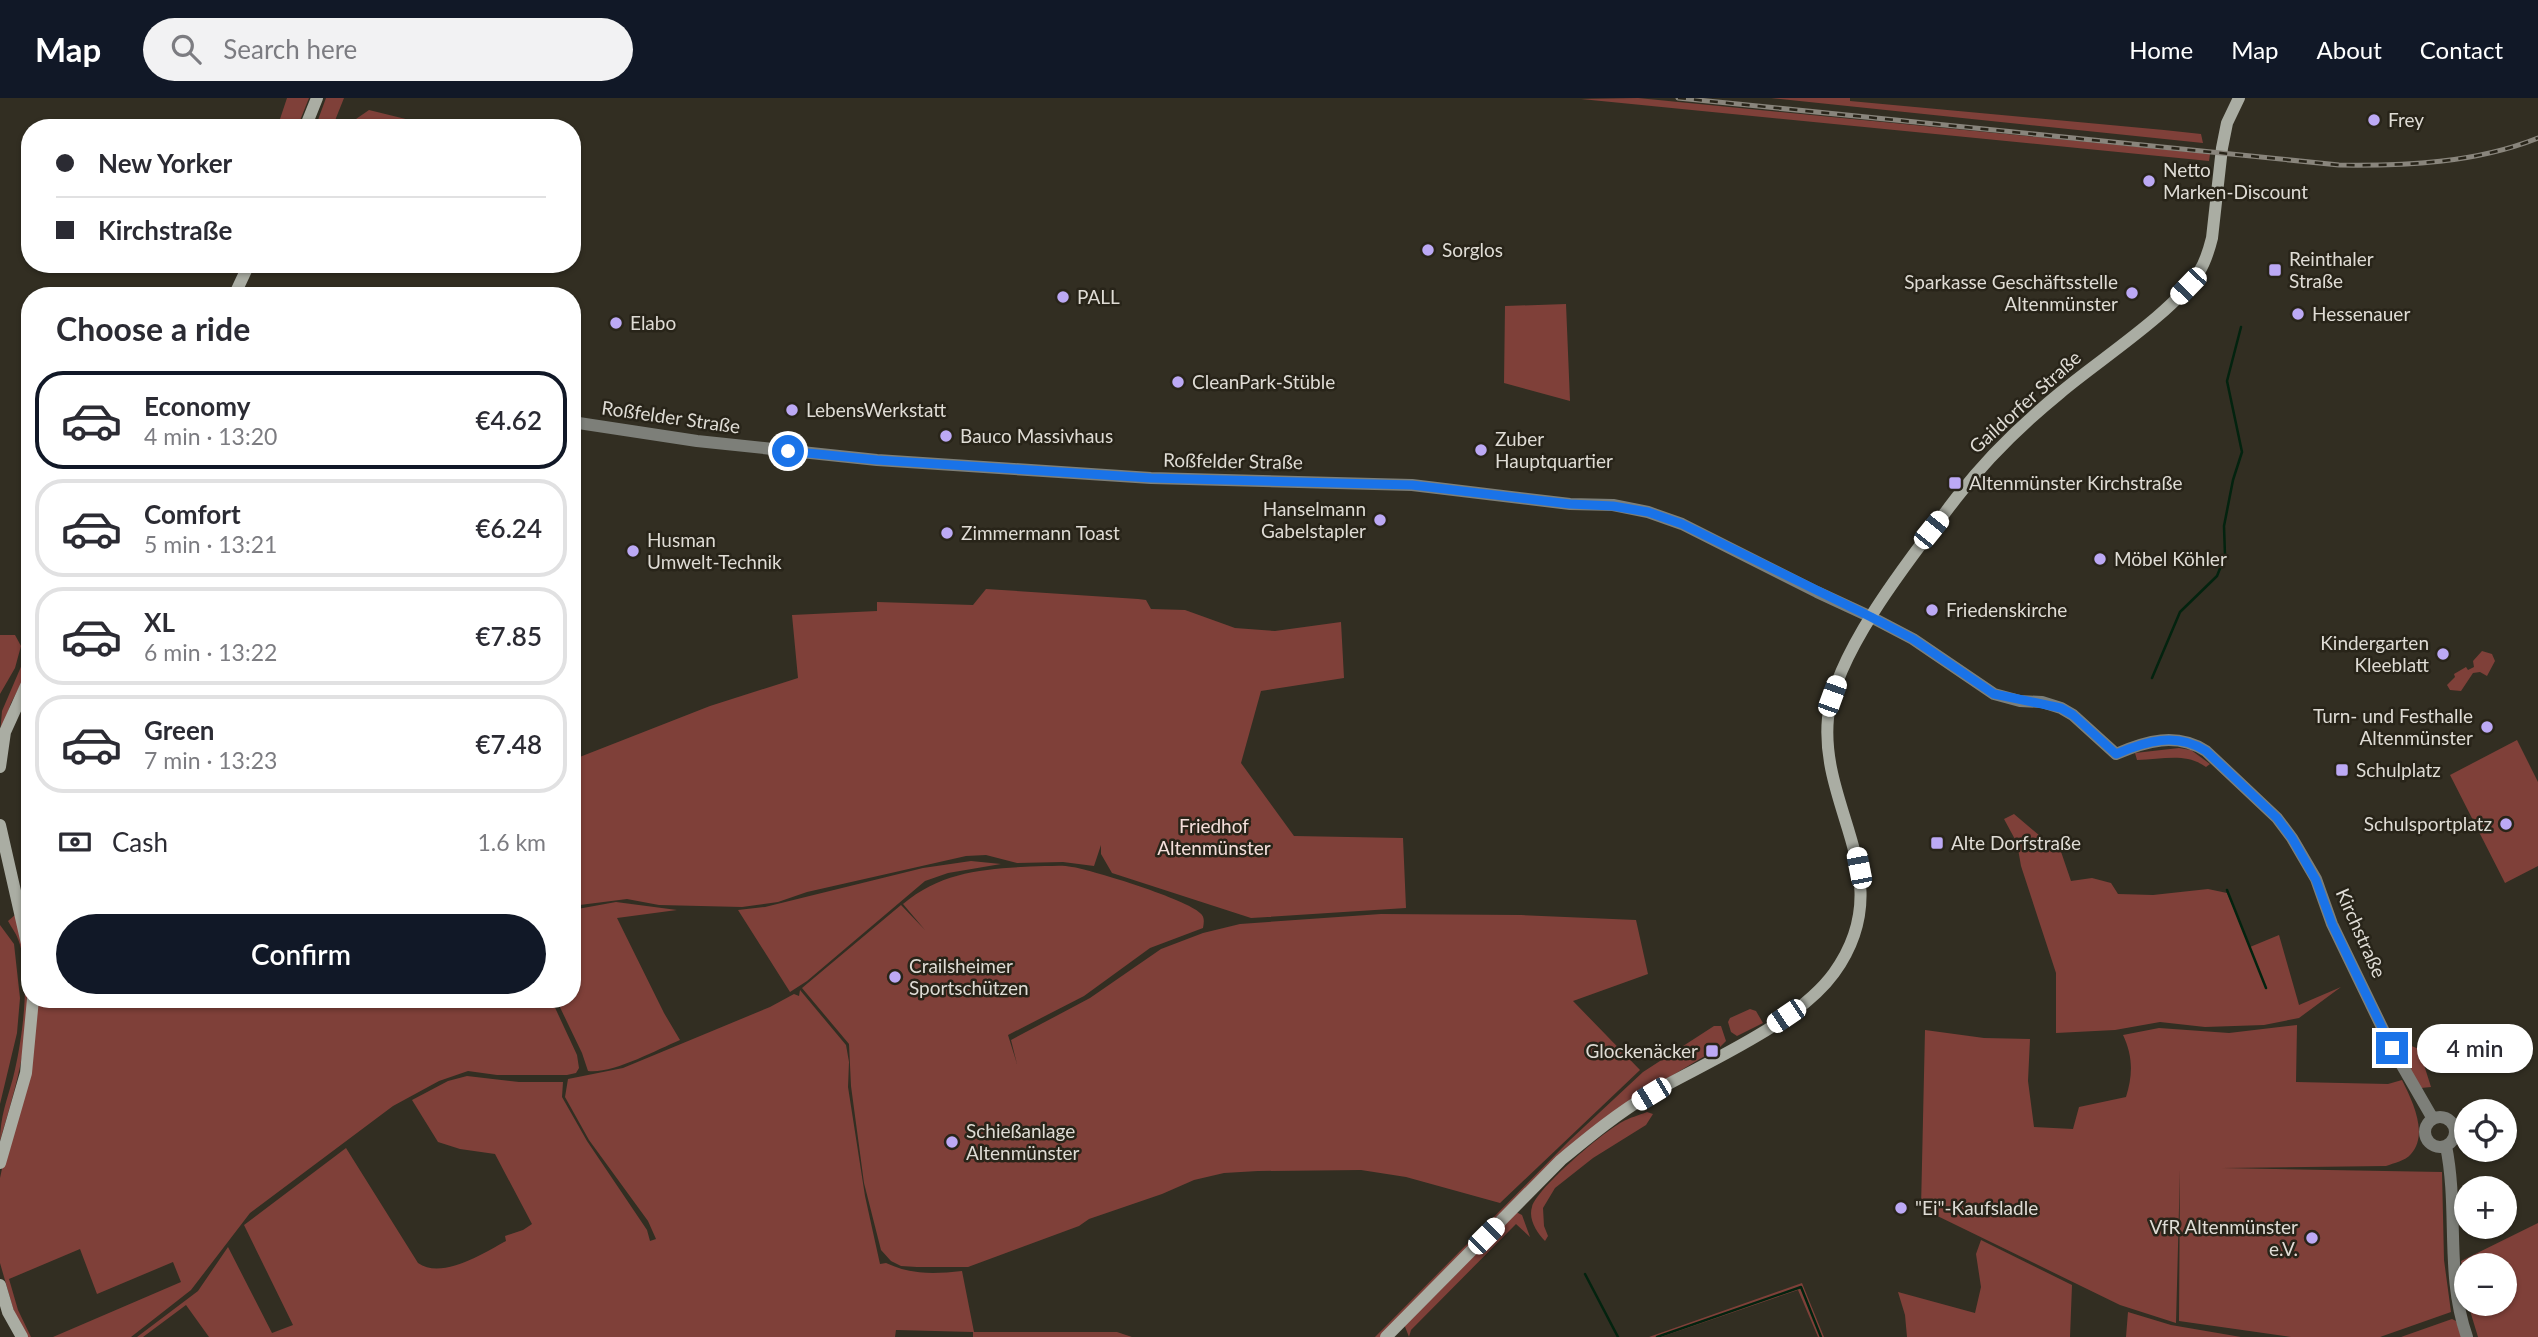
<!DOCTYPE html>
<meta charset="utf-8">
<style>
:root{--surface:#fff;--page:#f2f2f3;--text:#2b2b33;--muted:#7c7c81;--line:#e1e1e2;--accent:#111827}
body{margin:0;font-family:Lato,sans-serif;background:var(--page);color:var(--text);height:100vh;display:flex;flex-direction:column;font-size:26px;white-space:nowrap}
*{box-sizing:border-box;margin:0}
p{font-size:23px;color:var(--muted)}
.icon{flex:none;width:38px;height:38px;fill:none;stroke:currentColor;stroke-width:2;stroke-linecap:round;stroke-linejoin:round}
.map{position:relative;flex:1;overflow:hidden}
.details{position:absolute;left:21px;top:189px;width:560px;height:721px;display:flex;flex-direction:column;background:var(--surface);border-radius:28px;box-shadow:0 2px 5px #0004}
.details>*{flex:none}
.banner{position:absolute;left:21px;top:21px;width:560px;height:154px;border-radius:28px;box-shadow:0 2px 5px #0004;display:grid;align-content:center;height:154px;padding:0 35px;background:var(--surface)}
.controls{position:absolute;left:2454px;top:1001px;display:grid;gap:14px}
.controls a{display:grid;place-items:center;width:63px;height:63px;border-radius:50%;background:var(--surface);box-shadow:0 2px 5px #0004;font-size:35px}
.end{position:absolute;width:32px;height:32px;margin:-16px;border:9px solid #1a73e8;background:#fff;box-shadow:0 0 0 4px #fff}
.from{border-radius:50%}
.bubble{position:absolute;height:49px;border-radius:24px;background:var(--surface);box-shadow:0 2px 5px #0004;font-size:23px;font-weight:600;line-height:49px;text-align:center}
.car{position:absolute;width:21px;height:42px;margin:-21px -10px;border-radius:9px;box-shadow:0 0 5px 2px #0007;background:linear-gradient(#fff 24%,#345 0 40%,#fff 0 76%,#345 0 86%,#fff 0)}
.banner b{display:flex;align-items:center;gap:24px;height:66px;font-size:26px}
.banner b+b{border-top:2px solid var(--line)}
.banner i{width:18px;height:18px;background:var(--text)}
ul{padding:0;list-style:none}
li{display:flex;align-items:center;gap:21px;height:98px;margin:0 14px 10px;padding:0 21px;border:4px solid var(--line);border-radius:28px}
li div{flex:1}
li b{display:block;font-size:26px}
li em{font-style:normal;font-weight:600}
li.active{border-color:var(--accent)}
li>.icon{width:63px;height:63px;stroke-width:1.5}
h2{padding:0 35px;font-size:32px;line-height:84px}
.pay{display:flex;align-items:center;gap:18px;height:77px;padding:0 35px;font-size:26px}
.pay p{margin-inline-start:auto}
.action{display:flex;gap:14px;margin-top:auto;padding:14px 35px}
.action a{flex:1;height:80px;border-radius:42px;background:var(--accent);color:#fff;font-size:28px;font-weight:600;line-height:80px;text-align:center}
header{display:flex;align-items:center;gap:42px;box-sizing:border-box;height:98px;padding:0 35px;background:var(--accent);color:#fff}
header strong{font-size:33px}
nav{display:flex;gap:38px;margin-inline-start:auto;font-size:24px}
.search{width:490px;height:63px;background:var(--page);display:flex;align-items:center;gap:18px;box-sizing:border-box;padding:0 24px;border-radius:38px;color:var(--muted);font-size:26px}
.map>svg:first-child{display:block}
.green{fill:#7f4039}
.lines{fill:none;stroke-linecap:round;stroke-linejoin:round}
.stream{stroke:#03230f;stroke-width:2.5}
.tertiary{stroke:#7d7f79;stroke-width:12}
.secondary{stroke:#aaada3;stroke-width:12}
.rail-casing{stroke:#89857c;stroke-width:5}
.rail{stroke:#282419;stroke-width:2.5;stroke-dasharray:8;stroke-linecap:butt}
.route{stroke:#1a73e8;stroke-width:9}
.poi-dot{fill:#bca9f5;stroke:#282419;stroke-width:2.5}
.labels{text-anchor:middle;stroke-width:5;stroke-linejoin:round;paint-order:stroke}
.poi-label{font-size:19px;fill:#dfdcd5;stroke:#282419;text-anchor:start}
.street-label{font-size:19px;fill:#dfdcd5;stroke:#282419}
.park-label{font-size:19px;fill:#f4dfdb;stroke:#282419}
</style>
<header>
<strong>Map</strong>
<div class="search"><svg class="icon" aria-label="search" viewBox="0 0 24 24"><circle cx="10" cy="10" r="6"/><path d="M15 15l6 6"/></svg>Search here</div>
<nav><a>Home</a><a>Map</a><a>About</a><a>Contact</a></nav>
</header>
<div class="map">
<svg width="2538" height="1239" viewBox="0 0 2538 1239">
<rect width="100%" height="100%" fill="#322e22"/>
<path class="green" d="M287 0H309L297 30H277Z
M326 0H344L332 30H315Z
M1638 0 2210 56 2209 63 1581 1Z
M1771 0H1850V3L2164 32 2201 36 2203 45Z
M369 12 430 27 429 30H343Z
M1566 206 1570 303 1504 285 1505 208Z
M986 491 1138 501 1146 502 1151 511 1185 512 1235 530 1275 533 1341 524 1344 580 1261 593 1241 665 1294 738 1403 740 1406 810 1251 820 1112 775 1101 756V747L1094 768 1063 764 1017 765 986 757 966 758 807 794 778 804 742 809 659 807 627 801 572 808V662L710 608 798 580 792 517 877 513V504L973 507Z
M30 536V569L11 605 0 636 2 613 26 557V537Z
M0 537H15L21 548 15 570 0 596Z
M2482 553 2492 556 2495 563 2487 578 2480 574 2473 575 2461 593 2450 592 2447 587 2455 579 2454 576 2466 569 2468 572 2474 569 2473 563Z
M2517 642 2538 684V768L2505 785 2450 677Z
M2179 650 2191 652 2210 666 2206 669C2185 654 2162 662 2137 662L2135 655Z
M2014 716 2046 743 2057 742 2071 783 2092 780 2111 785 2118 796 2153 797 2208 791 2227 795 2250 849 2279 837 2299 907 2341 889 2299 920 2264 927 2205 929 2160 924 2115 932 2056 935V875L2021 768 2017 745 2004 721Z
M971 763 1001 766 948 775 925 783 807 883 790 894 738 812 765 809 923 770Z
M1045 768C1054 768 1064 767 1072 769 1093 772 1188 802 1200 815 1205 819 1204 824 1203 830L1150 850 1084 898 1008 937 1017 966 1011 942 1090 900 1161 851 1203 835 1240 826 1381 816 1521 817 1636 822 1648 876 1573 903 1640 972 1500 1105 1406 1079 1361 1072 1258 1073 1224 1075 1194 1082 1162 1096 1089 1121 1079 1128 968 1169H917L901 1168 891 1163 881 1152 864 1085 851 988 849 946 802 890 901 807 925 832 903 806C944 771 993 770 1045 768Z
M616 804 677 812 617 820 664 915 680 942C656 952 613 976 588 973L582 955 556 901H572V812Z
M15 817C40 904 25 959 0 1043 0 1019 7 1002 13 980 22 944 32 876 18 841 16 835 11 829 8 823Z
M0 827 14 846 20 900 17 935 0 1006Z
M800 892 846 947 849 964 848 989 865 1098 880 1166 886 1165C912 1177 934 1176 962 1173L974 1234H1117L1132 1239H973V1234L896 1232 895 1239H209L186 1207 143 1239H137L198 1193 228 1149 272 1235 293 1227 244 1127 346 1050 418 1165C442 1182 484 1155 506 1143L505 1138 523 1132 532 1126 495 1056 460 1051 438 1044 412 1002 448 983 467 978 519 984H563L562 999 587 1043 647 1132 650 1143 656 1141 648 1123 589 1042 565 999 568 981 623 970 770 909 794 896 799 898Z
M38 901H551L577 957 579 970 576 975 567 977H497L468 973 439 983 393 1008 250 1115 191 1192 131 1239H53L181 1184 173 1164 97 1196 80 1151 9 1181 18 1212 31 1239H26L15 1217 0 1165V1080Z
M1750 911 1756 913 1763 925 1737 938 1731 934 1728 924 1730 920Z
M2297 927 2296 984 2388 986 2402 982C2412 1002 2429 1036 2411 1056 2405 1063 2394 1065 2386 1068L2222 1070 2442 1074 2444 1162 2451 1214 2380 1239H2291L2179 1223 2180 1072 2176 1225 2120 1207 1921 1110 1925 932 1984 940 2030 941 2028 983 2034 1029 2073 1031 2079 1009 2126 999C2133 977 2133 958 2123 937L2159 930 2229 935Z
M1714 928H1721L1726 943 1720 949 1626 1005 1381 1239H1375L1570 1042 1643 974Z
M2409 947 2419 951 2431 989 2421 990 2401 957 2403 951Z
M1647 1014 1653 1016 1646 1027 1593 1060 1555 1090 1543 1110 1544 1128 1548 1138 1545 1143C1537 1135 1528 1121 1532 1109 1537 1090 1603 1034 1622 1024 1629 1020 1639 1017 1647 1014Z
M1516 1114 1522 1117 1530 1139 1516 1126 1411 1232 1409 1239 1404 1226Z
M2538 1125V1239H2478L2468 1206H2504V1167H2466V1196L2461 1163Z
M1981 1142 2072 1187 2070 1239H1907L1905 1217 1898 1194 1975 1215 1981 1189 1976 1156Z
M1802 1185 1824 1239H1818L1798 1192 1661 1239H1649Z
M2128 1214 2171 1227 2241 1239H2126Z
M2452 1221 2456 1223 2462 1239H2401Z"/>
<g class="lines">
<path class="stream" d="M2152 580 2180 514 2217 478 2225 458 2224 428 2233 382 2242 354 2227 283 2241 229
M2227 792 2266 890
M1585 1176 1618 1239
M1657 1239 1801 1189 1821 1239"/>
<path class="tertiary" d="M572 324 697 343 877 362 1151 380 1412 387 1570 406 1613 407 1648 414 1682 426 1817 494 1871 519 1913 541 1994 596 2020 603 2042 604 2061 610 2073 617 2116 656C2146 643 2176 634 2206 653L2277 720 2292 740 2316 781 2332 826 2392 950 2433 1021
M2425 1034a15 15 0 1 1 30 0a15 15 0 1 1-30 0Z
M2446 1048C2459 1112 2445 1177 2467 1239"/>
<path class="secondary" d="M305 30 317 0
M234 198 249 166
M0 669 5 634 30 579
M0 727 30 859
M0 1065 26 975 33 901
M0 1187 8 1214 22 1239
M1386 1239 1561 1062C1590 1038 1618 1015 1650 996 1706 964 1797 926 1834 875 1901 782 1819 712 1828 620 1835 553 1915 454 1957 399 1987 360 2022 326 2060 295 2099 262 2174 214 2199 174 2206 163 2209 152 2212 140L2222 50 2227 25 2239 0"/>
<g class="rail-casing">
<path id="rail" d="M1678 0 2339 67C2406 68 2475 65 2538 40"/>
</g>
<use href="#rail" class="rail"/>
</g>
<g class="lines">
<path class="route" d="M788 353 877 362 1151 380 1412 387 1570 406 1613 408 1648 414 1682 426 1871 519 1913 541 1994 596 2061 610 2073 617 2116 656C2146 643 2176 634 2206 653L2277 720 2292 740 2316 782 2332 826 2392 950"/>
</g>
<g class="poi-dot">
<circle cx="2374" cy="22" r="7"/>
<circle cx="2149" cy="83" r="7"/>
<circle cx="1428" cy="152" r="7"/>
<rect x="2268" y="165" width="14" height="14" rx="3.5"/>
<circle cx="2132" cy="195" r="7"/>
<circle cx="1063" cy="199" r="7"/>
<circle cx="2298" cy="216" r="7"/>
<circle cx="616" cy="225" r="7"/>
<circle cx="1178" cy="284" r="7"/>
<circle cx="792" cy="312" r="7"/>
<circle cx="946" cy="338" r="7"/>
<circle cx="1481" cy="352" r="7"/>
<rect x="1948" y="378" width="14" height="14" rx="3.5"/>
<circle cx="1380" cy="422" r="7"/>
<circle cx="947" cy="435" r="7"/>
<circle cx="633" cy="453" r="7"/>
<circle cx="2100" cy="461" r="7"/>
<circle cx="1932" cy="512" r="7"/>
<circle cx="2443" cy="556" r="7"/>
<circle cx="2487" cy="629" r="7"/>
<rect x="2335" y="665" width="14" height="14" rx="3.5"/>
<circle cx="2506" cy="726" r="7"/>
<rect x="1930" y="738" width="14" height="14" rx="3.5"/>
<circle cx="895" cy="879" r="7"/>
<rect x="1705" y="946" width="14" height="14" rx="3.5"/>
<circle cx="952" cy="1044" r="7"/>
<circle cx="1901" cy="1110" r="7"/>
<circle cx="2312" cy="1140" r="7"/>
</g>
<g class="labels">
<g class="poi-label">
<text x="2388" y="29">Frey</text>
<text x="2163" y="79">Netto<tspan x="2163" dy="22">Marken-Discount</tspan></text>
<text x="1442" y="159">Sorglos</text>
<text x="2289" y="168">Reinthaler<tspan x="2289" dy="22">Straße</tspan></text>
<text x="2118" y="191" text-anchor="end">Sparkasse Geschäftsstelle<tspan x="2118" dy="22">Altenmünster</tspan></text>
<text x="1077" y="206">PALL</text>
<text x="2312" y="223">Hessenauer</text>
<text x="630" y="232">Elabo</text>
<text x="1192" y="291">CleanPark-Stüble</text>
<text x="806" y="319">LebensWerkstatt</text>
<text x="960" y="345">Bauco Massivhaus</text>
<text x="1495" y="348">Zuber<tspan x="1495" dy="22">Hauptquartier</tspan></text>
<text x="1969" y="392">Altenmünster Kirchstraße</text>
<text x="1366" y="418" text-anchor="end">Hanselmann<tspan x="1366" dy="22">Gabelstapler</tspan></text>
<text x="961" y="442">Zimmermann Toast</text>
<text x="647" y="449">Husman<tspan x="647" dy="22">Umwelt-Technik</tspan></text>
<text x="2114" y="468">Möbel Köhler</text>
<text x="1946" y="519">Friedenskirche</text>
<text x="2429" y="552" text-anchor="end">Kindergarten<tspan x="2429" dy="22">Kleeblatt</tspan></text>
<text x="2473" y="625" text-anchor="end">Turn- und Festhalle<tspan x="2473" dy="22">Altenmünster</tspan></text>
<text x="2356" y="679">Schulplatz</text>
<text x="2492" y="733" text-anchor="end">Schulsportplatz</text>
<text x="1951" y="752">Alte Dorfstraße</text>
<text x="909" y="875">Crailsheimer<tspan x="909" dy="22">Sportschützen</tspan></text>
<text x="1698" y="960" text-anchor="end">Glockenäcker</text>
<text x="966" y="1040">Schießanlage<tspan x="966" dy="22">Altenmünster</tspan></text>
<text x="1915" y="1117">"Ei"-Kaufsladle</text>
<text x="2298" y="1136" text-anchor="end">VfR Altenmünster<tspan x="2298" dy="22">e.V.</tspan></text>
</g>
<g class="street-label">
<text transform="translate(2025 304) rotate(-42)" y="7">Gaildorfer Straße</text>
<text transform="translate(671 319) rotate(8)" y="7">Roßfelder Straße</text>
<text transform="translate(1233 363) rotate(1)" y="7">Roßfelder Straße</text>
<text transform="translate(2361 835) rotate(66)" y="7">Kirchstraße</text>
</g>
<g class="park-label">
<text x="1214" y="735">Friedhof<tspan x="1214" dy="22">Altenmünster</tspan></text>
</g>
</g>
</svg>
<div class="controls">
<a><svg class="icon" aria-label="locate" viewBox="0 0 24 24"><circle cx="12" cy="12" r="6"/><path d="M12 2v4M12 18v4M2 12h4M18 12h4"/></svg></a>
<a>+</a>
<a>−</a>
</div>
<i class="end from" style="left:788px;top:353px"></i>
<i class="end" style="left:2392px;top:950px"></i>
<div class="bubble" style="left:2417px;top:926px;width:116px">4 min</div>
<i class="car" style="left:2188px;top:188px;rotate:224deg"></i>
<i class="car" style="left:1931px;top:432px;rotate:39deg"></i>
<i class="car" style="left:1832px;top:598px;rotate:20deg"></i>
<i class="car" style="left:1859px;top:770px;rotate:349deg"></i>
<i class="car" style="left:1786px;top:918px;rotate:236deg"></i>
<i class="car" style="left:1651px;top:996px;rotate:239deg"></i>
<i class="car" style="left:1486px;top:1138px;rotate:45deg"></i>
<div class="banner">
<b><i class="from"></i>New Yorker</b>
<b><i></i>Kirchstraße</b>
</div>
<section class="details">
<h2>Choose a ride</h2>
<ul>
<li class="active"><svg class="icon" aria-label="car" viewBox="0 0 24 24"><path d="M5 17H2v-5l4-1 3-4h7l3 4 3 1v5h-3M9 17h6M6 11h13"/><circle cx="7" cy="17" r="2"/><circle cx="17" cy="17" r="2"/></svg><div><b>Economy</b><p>4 min · 13:20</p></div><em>€4.62</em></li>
<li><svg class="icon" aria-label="car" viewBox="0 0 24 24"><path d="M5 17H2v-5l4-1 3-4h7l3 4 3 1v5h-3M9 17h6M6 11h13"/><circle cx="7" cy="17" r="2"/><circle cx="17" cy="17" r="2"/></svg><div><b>Comfort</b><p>5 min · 13:21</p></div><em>€6.24</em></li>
<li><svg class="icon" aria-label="car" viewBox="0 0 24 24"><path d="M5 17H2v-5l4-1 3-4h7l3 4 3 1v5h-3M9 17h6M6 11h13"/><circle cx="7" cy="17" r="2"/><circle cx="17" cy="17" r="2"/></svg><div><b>XL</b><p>6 min · 13:22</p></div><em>€7.85</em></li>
<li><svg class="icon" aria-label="car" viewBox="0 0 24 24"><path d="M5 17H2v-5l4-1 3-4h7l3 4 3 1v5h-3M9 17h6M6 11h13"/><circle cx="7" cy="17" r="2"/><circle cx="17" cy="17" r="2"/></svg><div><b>Green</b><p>7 min · 13:23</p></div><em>€7.48</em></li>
</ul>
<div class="pay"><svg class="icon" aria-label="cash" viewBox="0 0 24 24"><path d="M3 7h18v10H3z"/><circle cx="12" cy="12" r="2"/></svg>Cash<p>1.6 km</p></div>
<div class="action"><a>Confirm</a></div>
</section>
</div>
